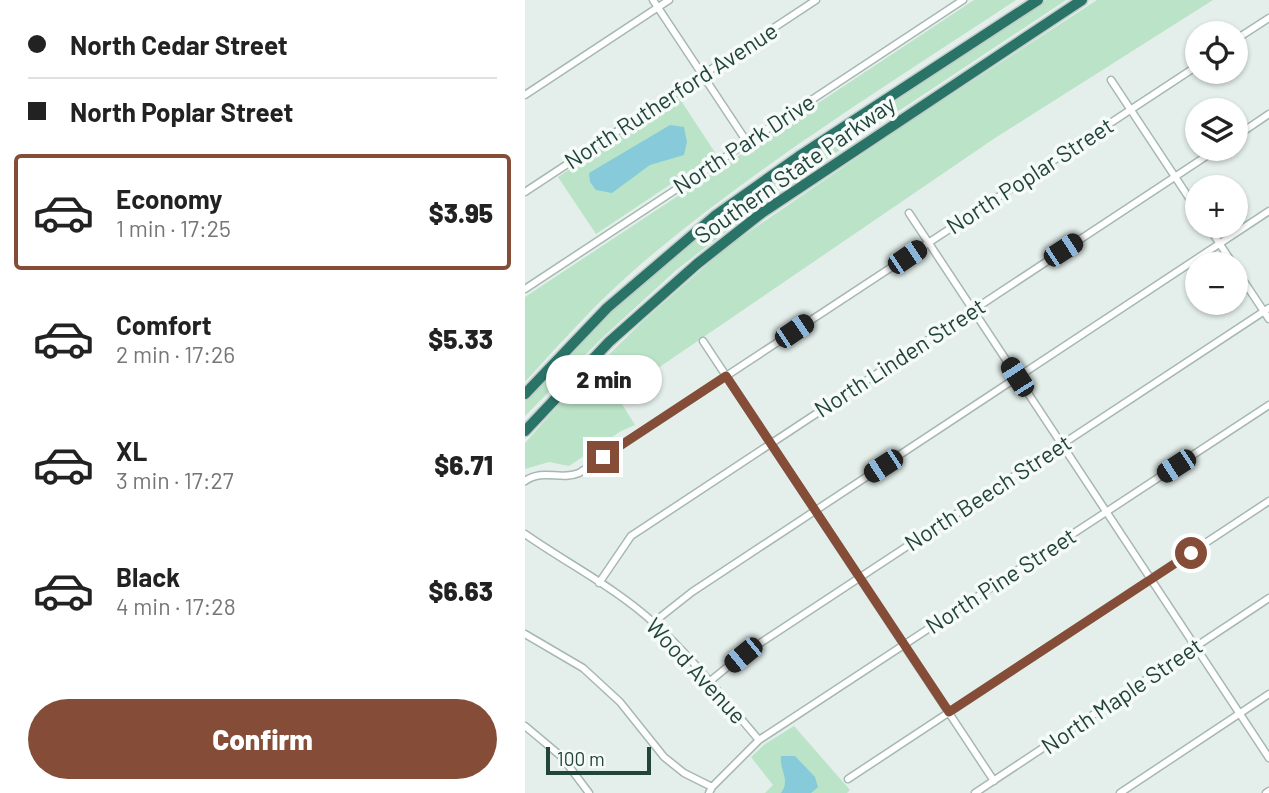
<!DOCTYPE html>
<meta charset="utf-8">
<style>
:root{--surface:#fff;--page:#f6f6f6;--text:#222;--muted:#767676;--line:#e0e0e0;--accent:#854d38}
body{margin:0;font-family:Barlow,sans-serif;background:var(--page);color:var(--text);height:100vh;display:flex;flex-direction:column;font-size:26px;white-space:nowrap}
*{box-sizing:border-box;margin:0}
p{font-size:23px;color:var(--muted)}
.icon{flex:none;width:38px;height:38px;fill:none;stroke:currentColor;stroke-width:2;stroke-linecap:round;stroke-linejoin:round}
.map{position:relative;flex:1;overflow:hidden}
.panel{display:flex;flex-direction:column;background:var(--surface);width:525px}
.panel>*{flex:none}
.hud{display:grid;align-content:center;height:154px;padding:0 28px;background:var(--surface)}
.buttons{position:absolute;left:660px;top:21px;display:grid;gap:14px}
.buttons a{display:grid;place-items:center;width:63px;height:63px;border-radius:50%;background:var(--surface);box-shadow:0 2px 5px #0004;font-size:35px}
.scale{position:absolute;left:21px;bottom:18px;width:105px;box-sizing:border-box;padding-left:7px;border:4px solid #21443b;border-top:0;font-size:19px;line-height:24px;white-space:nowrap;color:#21443b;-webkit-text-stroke:5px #f6fbf9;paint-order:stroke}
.end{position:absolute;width:32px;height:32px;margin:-16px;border:9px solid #854d38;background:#fff;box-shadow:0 0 0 4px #fff}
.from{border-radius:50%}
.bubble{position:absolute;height:49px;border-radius:24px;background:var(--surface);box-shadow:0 2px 5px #0004;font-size:23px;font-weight:800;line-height:49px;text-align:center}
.car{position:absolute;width:21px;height:42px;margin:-21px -10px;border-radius:9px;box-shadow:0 0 5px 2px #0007;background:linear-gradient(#222 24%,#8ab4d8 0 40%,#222 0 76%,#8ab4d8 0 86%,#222 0)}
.hud b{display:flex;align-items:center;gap:24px;height:66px;font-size:26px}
.hud b+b{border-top:2px solid var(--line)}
.hud i{width:18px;height:18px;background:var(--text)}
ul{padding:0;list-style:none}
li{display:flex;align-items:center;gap:21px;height:116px;margin:0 14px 10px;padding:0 14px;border:4px solid transparent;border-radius:7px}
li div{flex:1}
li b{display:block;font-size:26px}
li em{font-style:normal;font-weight:800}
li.selected{border-color:var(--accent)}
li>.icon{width:63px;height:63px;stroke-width:1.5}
.primary-button{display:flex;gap:14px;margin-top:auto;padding:14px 28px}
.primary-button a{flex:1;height:80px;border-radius:42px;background:var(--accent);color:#fff;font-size:28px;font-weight:800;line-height:80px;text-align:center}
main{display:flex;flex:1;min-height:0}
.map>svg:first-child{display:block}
.green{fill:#bbe3c7}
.water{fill:#87cbda}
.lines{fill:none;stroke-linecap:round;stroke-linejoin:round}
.minor-casing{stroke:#a6b8b3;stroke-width:9}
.motorway-casing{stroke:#c1cbc8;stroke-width:13}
.minor{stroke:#fff;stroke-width:6}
.motorway{stroke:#297466;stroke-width:10}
.route{stroke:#854d38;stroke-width:9}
.labels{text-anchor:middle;stroke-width:7;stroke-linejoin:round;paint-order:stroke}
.street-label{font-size:23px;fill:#21443b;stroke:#f6fbf9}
</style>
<main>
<section class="panel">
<div class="hud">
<b><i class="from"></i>North Cedar Street</b>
<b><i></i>North Poplar Street</b>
</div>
<ul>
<li class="selected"><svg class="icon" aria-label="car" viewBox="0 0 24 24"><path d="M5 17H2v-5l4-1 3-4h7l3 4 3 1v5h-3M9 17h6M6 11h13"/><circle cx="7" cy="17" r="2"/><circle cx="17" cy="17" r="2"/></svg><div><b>Economy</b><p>1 min · 17:25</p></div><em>$3.95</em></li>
<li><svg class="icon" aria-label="car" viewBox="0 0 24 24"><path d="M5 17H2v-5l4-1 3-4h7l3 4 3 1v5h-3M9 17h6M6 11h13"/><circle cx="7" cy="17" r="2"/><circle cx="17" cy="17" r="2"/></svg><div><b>Comfort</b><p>2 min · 17:26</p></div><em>$5.33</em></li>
<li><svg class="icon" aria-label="car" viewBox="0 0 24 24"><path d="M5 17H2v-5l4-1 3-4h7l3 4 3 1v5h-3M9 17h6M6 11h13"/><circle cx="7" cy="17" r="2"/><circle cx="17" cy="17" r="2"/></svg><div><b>XL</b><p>3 min · 17:27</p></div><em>$6.71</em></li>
<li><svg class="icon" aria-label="car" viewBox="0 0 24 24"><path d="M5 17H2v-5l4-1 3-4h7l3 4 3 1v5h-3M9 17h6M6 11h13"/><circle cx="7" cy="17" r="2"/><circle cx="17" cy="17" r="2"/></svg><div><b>Black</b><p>4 min · 17:28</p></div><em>$6.63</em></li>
</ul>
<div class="primary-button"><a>Confirm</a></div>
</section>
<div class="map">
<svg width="744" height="793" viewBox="0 0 744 793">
<rect width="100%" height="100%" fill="#e4efeb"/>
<path class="green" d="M449 0H491C364 84 232 165 116 264 74 300 37 341 0 382V297Z
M521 0H541L256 189 150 271 76 339 0 416V401C33 364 67 328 104 294 228 181 380 92 521 0Z
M572 0H688L470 138 95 394 97 404 110 425 96 431 44 466 24 462 0 469V443L37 401 119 320 202 247 381 124Z
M153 96 191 154 71 234 33 177Z
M269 726 325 790 322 793H240L248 785 226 757 240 744Z"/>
<path class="water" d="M145 125 159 127 162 142 159 155 125 165 87 193 71 190 65 182 64 173Z
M256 756H270L290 777 293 787 286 793H256C266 780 254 770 256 756Z"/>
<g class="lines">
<g class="minor-casing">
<path id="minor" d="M128 0 222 142
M710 40 744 18
M586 80 672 210
M0 95 144 0
M710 137 744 114
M0 192 291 0
M384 213 744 758
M683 226 708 264
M710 268 744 319
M0 289 438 0
M178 341 469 781
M0 481C18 468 35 481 54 473L672 66
M0 534C43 564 91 588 129 623 168 658 200 701 234 740
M74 583 106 536 692 149
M129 622 167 592 744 211
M0 634 58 668 95 702 139 757 159 773 187 787
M184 682 217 655 744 308
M0 726 37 757 64 793
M323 779 744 501
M184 793 187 787 234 740 744 405
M450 793 744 598
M595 793 744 694
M741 793 744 791"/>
</g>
<g class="motorway-casing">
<path id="motorway" d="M0 394 82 308 191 215 273 157 513 0
M0 431 84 342 172 264 238 212 557 0"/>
</g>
<use href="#minor" class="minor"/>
<use href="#motorway" class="motorway"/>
</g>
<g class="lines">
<path class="route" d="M78 457 201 376 424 712 666 553"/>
</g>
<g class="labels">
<g class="street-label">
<text transform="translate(146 96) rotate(-33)" y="8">North Rutherford Avenue</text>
<text transform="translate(219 144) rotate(-33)" y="8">North Park Drive</text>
<text transform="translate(270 170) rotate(-35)" y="8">Southern State Parkway</text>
<text transform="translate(505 176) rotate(-33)" y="8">North Poplar Street</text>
<text transform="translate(375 358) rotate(-33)" y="8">North Linden Street</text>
<text transform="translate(463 493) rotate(-33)" y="8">North Beech Street</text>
<text transform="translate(476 581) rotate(-33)" y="8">North Pine Street</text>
<text transform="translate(171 671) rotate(47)" y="8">Wood Avenue</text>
<text transform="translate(597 696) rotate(-34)" y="8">North Maple Street</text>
</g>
</g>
</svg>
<div class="buttons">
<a><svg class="icon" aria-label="locate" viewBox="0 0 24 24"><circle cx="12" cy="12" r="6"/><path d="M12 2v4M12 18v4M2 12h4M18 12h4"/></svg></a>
<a><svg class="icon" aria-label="layers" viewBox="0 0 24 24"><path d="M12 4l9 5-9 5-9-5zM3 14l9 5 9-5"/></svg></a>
<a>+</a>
<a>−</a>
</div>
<div class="scale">100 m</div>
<i class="end from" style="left:666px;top:553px"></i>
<i class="end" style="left:78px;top:457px"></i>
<div class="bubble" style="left:21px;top:355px;width:116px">2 min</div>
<i class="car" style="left:538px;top:250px;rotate:57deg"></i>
<i class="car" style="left:382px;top:257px;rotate:56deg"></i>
<i class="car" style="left:269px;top:331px;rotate:56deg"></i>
<i class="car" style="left:492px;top:377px;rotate:327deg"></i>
<i class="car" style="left:358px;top:466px;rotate:237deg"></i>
<i class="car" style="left:651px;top:466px;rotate:237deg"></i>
<i class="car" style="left:218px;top:655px;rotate:231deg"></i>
</div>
</main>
